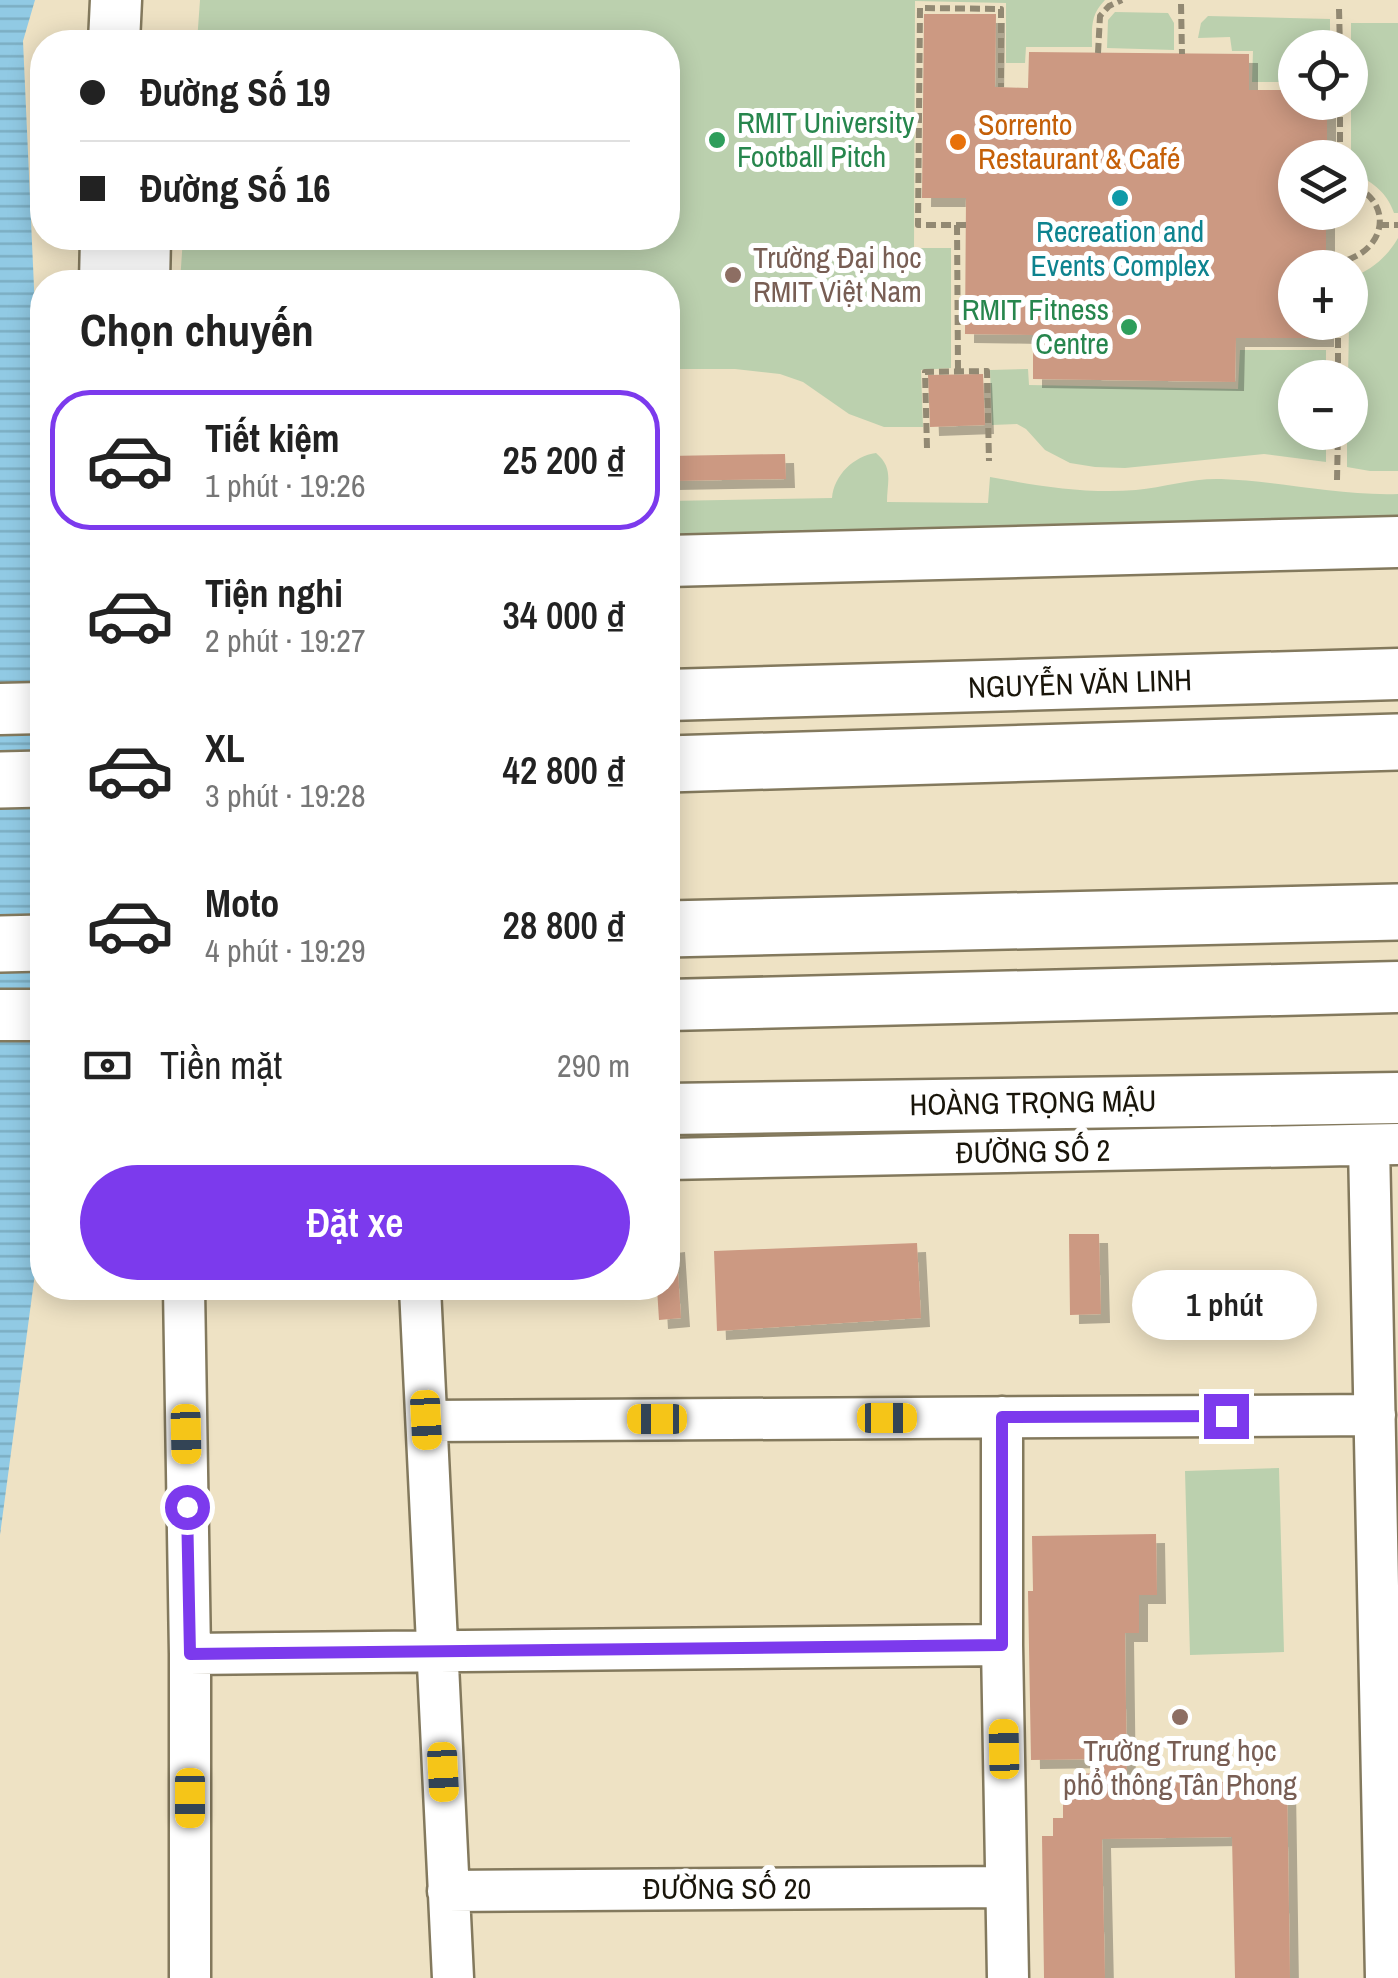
<!DOCTYPE html>
<html lang="vi">
<meta charset="utf-8">
<style>
:root{--surface:#fff;--page:#f6f6f6;--text:#222;--muted:#767676;--line:#e0e0e0;--accent:#7c3aed}
body{margin:0;font-family:"Archivo Narrow",sans-serif;background:var(--page);color:var(--text);height:100vh;display:flex;flex-direction:column;font-size:38px;white-space:nowrap}
*{box-sizing:border-box;margin:0}
p{font-size:32px;color:var(--muted)}
.icon{flex:none;width:55px;height:55px;fill:none;stroke:currentColor;stroke-width:2;stroke-linecap:round;stroke-linejoin:round}
.map{position:relative;flex:1;overflow:hidden}
.panel{position:absolute;left:30px;top:270px;width:650px;height:1030px;display:flex;flex-direction:column;background:var(--surface);border-radius:40px;box-shadow:0 5px 25px #0003}
.panel>*{flex:none}
.banner{position:absolute;left:30px;top:30px;width:650px;height:220px;border-radius:40px;box-shadow:0 5px 25px #0003;display:grid;align-content:center;height:220px;padding:0 50px;background:var(--surface)}
.tools{position:absolute;left:1278px;top:30px;display:grid;gap:20px}
.tools a{display:grid;place-items:center;width:90px;height:90px;border-radius:50%;background:var(--surface);box-shadow:0 5px 25px #0003;font-size:50px}
.end{position:absolute;width:45px;height:45px;margin:-22px;border:12px solid #7c3aed;background:#fff;box-shadow:0 0 0 5px #fff}
.from{border-radius:50%}
.bubble{position:absolute;height:70px;border-radius:35px;background:var(--surface);box-shadow:0 5px 25px #0003;font-size:32px;font-weight:600;line-height:70px;text-align:center}
.car{position:absolute;width:30px;height:60px;margin:-30px -15px;border-radius:12px;box-shadow:0 0 8px 2px #0007;background:linear-gradient(#f5c518 24%,#345 0 40%,#f5c518 0 76%,#345 0 86%,#f5c518 0)}
.banner b{display:flex;align-items:center;gap:35px;height:95px;font-size:38px}
.banner b+b{border-top:2px solid var(--line)}
.banner i{width:25px;height:25px;background:var(--text)}
ul{padding:0;list-style:none}
li{display:flex;align-items:center;gap:30px;height:140px;margin:0 20px 15px;padding:0 30px;border:5px solid transparent;border-radius:40px}
li div{flex:1}
li b{display:block;font-size:38px}
li em{font-style:normal;font-weight:600}
li.active{border-color:var(--accent)}
li>.icon{width:90px;height:90px;stroke-width:1.5}
h2{padding:0 50px;font-size:45px;line-height:120px}
.pay{display:flex;align-items:center;gap:25px;height:110px;padding:0 50px;font-size:38px}
.pay p{margin-inline-start:auto}
.action{display:flex;gap:20px;margin-top:auto;padding:20px 50px}
.action a{flex:1;height:115px;border-radius:60px;background:var(--accent);color:#fff;font-size:40px;font-weight:600;line-height:115px;text-align:center}
.map>svg:first-child{display:block}
.green{fill:#bbd0ae}
.water{fill:url(#water-rules)}
.building{fill:#cc9982;filter:url(#shadow)}
.lines{fill:none;stroke-linecap:round;stroke-linejoin:round}
.minor-casing{stroke:#83795d;stroke-width:45}
.major-casing{stroke:#83795d;stroke-width:55}
.highway-casing{stroke:#83795d;stroke-width:60}
.path{stroke:#928973;stroke-width:6;stroke-dasharray:10 5;stroke-linecap:butt}
.minor{stroke:#fff;stroke-width:40}
.major{stroke:#fff;stroke-width:50}
.highway{stroke:#fff;stroke-width:55}
.route{stroke:#7c3aed;stroke-width:12}
.leisure-dot{fill:#2e9e5b;stroke:#fff;stroke-width:4}
.food-dot{fill:#e8710a;stroke:#fff;stroke-width:4}
.culture-dot{fill:#0f9aa8;stroke:#fff;stroke-width:4}
.education-dot{fill:#8d6e63;stroke:#fff;stroke-width:4}
.labels{text-anchor:middle;stroke-width:10;stroke-linejoin:round;paint-order:stroke}
.leisure-label{font-size:30px;fill:#27864d;stroke:#fff;text-anchor:start}
.food-label{font-size:30px;fill:#c56008;stroke:#fff;text-anchor:start}
.culture-label{font-size:30px;fill:#0d838f;stroke:#fff}
.education-label{font-size:30px;fill:#785e54;stroke:#fff;text-anchor:start}
.street-label{font-size:30px;fill:#19150a;stroke:#fff}
</style>
<div class="map">
<svg width="1398" height="1978" viewBox="0 0 1398 1978">
<defs>
<pattern id="water-rules" width="6" height="5" patternUnits="userSpaceOnUse" patternTransform="scale(2.5)"><rect width="6" height="5" fill="#91cae4"/><path d="M0 2.5h6" fill="none" stroke="#7cadc2"/></pattern>
<filter id="shadow"><feDropShadow dx="9" dy="9" stdDeviation="0" flood-color="#0004"/></filter>
</defs>
<rect width="100%" height="100%" fill="#eee2c4"/>
<path class="green" d="M200 0H1105C1090 15 1092 28 1092 47H1026L1025 63H1006V3L915 1 914 248H951V368L921 370 923 427H884L849 414 803 382 780 374 735 369H668V282H180L183 238H668V42H197Z
M1115 12 1168 13 1174 23V50L1107 48 1108 20Z
M1208 16 1330 19V47L1295 48V82H1252L1253 51H1232L1230 37 1198 38 1201 23Z
M1351 23H1398V213H1394C1386 190 1371 182 1351 171Z
M1398 238V471H1370L1347 467V433L1350 432V378L1348 377 1350 278C1372 270 1387 257 1398 238Z
M1240 350H1326V377L1295 378V432L1326 433V462L1264 454 1125 468 1095 467 1070 463 1045 450 1026 429 1017 424 992 425 990 370 1028 369 1029 385 1238 389Z
M876 453C894 468 887 482 887 502L988 503 990 477C1038 486 1087 494 1136 490 1165 487 1193 478 1221 479 1280 481 1338 496 1398 494V524L668 543V501L832 498C834 475 854 456 876 453Z
M1279 1468 1284 1652 1190 1655 1185 1471Z"/>
<path class="water" d="M0 0H35L23 41 38 377 35 633 42 748V1221L0 1535Z"/>
<path class="building" d="M924 14H996L995 87 1028 88 1029 52 1249 54V90H1295V102H1327V158H1295V212H1326V268H1295V322H1325V338H1236L1235 382 1033 379V335L965 334 966 198H922Z
M983 374 985 425 930 427 928 375Z
M785 454 786 479 668 481V456Z
M1069 1234H1099L1101 1314 1070 1315Z
M676 1243 681 1318 659 1320 657 1288H668V1244Z
M917 1243 921 1318 717 1331 714 1251Z
M1156 1534 1157 1595H1139V1633H1125L1127 1783 1287 1781 1290 1978H1235L1232 1837 1102 1839 1105 1978H1044L1042 1836H1053V1818H1063V1785H1070V1774L1103 1773V1759L1031 1760 1028 1591H1033L1032 1536Z"/>
<g class="lines">
<g class="minor-casing">
<path id="minor" d="M1369 1145 1386 1978
M668 1159 1398 1144
M184 1288 190 1654V1978
M420 1288 453 1978
M1002 1417V1645L1008 1978
M427 1421 1375 1415
M190 1654 1002 1645
M448 1891 1006 1887"/>
</g>
<g class="major-casing">
<path id="major" d="M114 42 116 0
M105 282 106 238
M144 282 145 238
M668 561 1398 542
M668 695 1398 674
M0 709 42 708
M668 1005 1398 987
M0 1015H42
M668 1109 1398 1098"/>
</g>
<g class="highway-casing">
<path id="highway" d="M668 764 1398 742
M0 780 42 779
M668 929 1398 912
M0 944 42 943"/>
</g>
<path class="path" d="M1181 4 1182 54
M1339 9 1340 48
M1098 53 1100 16 1109 6 1122 0
M1340 102V158
M957 225 958 371
M966 225H918L920 8 1001 9V87
M1379 225H1398
M1339 268V262C1386 253 1396 202 1350 184
M1338 378V322
M927 448 925 372 987 371 989 461
M1337 480 1338 432"/>
<use href="#minor" class="minor"/>
<use href="#major" class="major"/>
<use href="#highway" class="highway"/>
</g>
<g class="lines">
<path class="route" d="M187 1507 190 1654 1002 1645V1417L1226 1416"/>
</g>
<g class="leisure-dot">
<circle cx="717" cy="140" r="10"/>
<circle cx="1129" cy="327" r="10"/>
</g>
<circle class="food-dot" cx="958" cy="142" r="10"/>
<circle class="culture-dot" cx="1120" cy="198" r="10"/>
<g class="education-dot">
<circle cx="733" cy="275" r="10"/>
<circle cx="1180" cy="1717" r="10"/>
</g>
<g class="labels">
<g class="leisure-label">
<text x="737" y="133">RMIT University<tspan x="737" dy="34">Football Pitch</tspan></text>
<text x="1109" y="320" text-anchor="end">RMIT Fitness<tspan x="1109" dy="34">Centre</tspan></text>
</g>
<g class="food-label">
<text x="978" y="135">Sorrento<tspan x="978" dy="34">Restaurant &amp; Café</tspan></text>
</g>
<g class="culture-label">
<text x="1120" y="242">Recreation and<tspan x="1120" dy="34">Events Complex</tspan></text>
</g>
<g class="education-label">
<text x="753" y="268">Trường Đại học<tspan x="753" dy="34">RMIT Việt Nam</tspan></text>
<text x="1180" y="1761" text-anchor="middle">Trường Trung học<tspan x="1180" dy="34">phổ thông Tân Phong</tspan></text>
</g>
<g class="street-label">
<text transform="translate(1080 684) rotate(-2)" y="10">NGUYỄN VĂN LINH</text>
<text transform="translate(1033 1103) rotate(-1)" y="10">HOÀNG TRỌNG MẬU</text>
<text transform="translate(1033 1152) rotate(-1)" y="10">ĐƯỜNG SỐ 2</text>
<text x="727" y="1899">ĐƯỜNG SỐ 20</text>
</g>
</g>
</svg>
<div class="tools">
<a><svg class="icon" aria-label="locate" viewBox="0 0 24 24"><circle cx="12" cy="12" r="6"/><path d="M12 2v4M12 18v4M2 12h4M18 12h4"/></svg></a>
<a><svg class="icon" aria-label="layers" viewBox="0 0 24 24"><path d="M12 4l9 5-9 5-9-5zM3 14l9 5 9-5"/></svg></a>
<a>+</a>
<a>−</a>
</div>
<i class="end from" style="left:187px;top:1507px"></i>
<i class="end" style="left:1226px;top:1416px"></i>
<div class="bubble" style="left:1132px;top:1270px;width:185px">1 phút</div>
<i class="car" style="left:887px;top:1418px;rotate:90deg"></i>
<i class="car" style="left:657px;top:1419px;rotate:270deg"></i>
<i class="car" style="left:426px;top:1420px;rotate:177deg"></i>
<i class="car" style="left:186px;top:1434px;rotate:179deg"></i>
<i class="car" style="left:1004px;top:1749px;rotate:359deg"></i>
<i class="car" style="left:443px;top:1772px;rotate:177deg"></i>
<i class="car" style="left:190px;top:1798px;rotate:180deg"></i>
<div class="banner">
<b><i class="from"></i>Đường Số 19</b>
<b><i></i>Đường Số 16</b>
</div>
<section class="panel">
<h2>Chọn chuyến</h2>
<ul>
<li class="active"><svg class="icon" aria-label="car" viewBox="0 0 24 24"><path d="M5 17H2v-5l4-1 3-4h7l3 4 3 1v5h-3M9 17h6M6 11h13"/><circle cx="7" cy="17" r="2"/><circle cx="17" cy="17" r="2"/></svg><div><b>Tiết kiệm</b><p>1 phút · 19:26</p></div><em>25 200 ₫</em></li>
<li><svg class="icon" aria-label="car" viewBox="0 0 24 24"><path d="M5 17H2v-5l4-1 3-4h7l3 4 3 1v5h-3M9 17h6M6 11h13"/><circle cx="7" cy="17" r="2"/><circle cx="17" cy="17" r="2"/></svg><div><b>Tiện nghi</b><p>2 phút · 19:27</p></div><em>34 000 ₫</em></li>
<li><svg class="icon" aria-label="car" viewBox="0 0 24 24"><path d="M5 17H2v-5l4-1 3-4h7l3 4 3 1v5h-3M9 17h6M6 11h13"/><circle cx="7" cy="17" r="2"/><circle cx="17" cy="17" r="2"/></svg><div><b>XL</b><p>3 phút · 19:28</p></div><em>42 800 ₫</em></li>
<li><svg class="icon" aria-label="car" viewBox="0 0 24 24"><path d="M5 17H2v-5l4-1 3-4h7l3 4 3 1v5h-3M9 17h6M6 11h13"/><circle cx="7" cy="17" r="2"/><circle cx="17" cy="17" r="2"/></svg><div><b>Moto</b><p>4 phút · 19:29</p></div><em>28 800 ₫</em></li>
</ul>
<div class="pay"><svg class="icon" aria-label="cash" viewBox="0 0 24 24"><path d="M3 7h18v10H3z"/><circle cx="12" cy="12" r="2"/></svg>Tiền mặt<p>290 m</p></div>
<div class="action"><a>Đặt xe</a></div>
</section>
</div>
